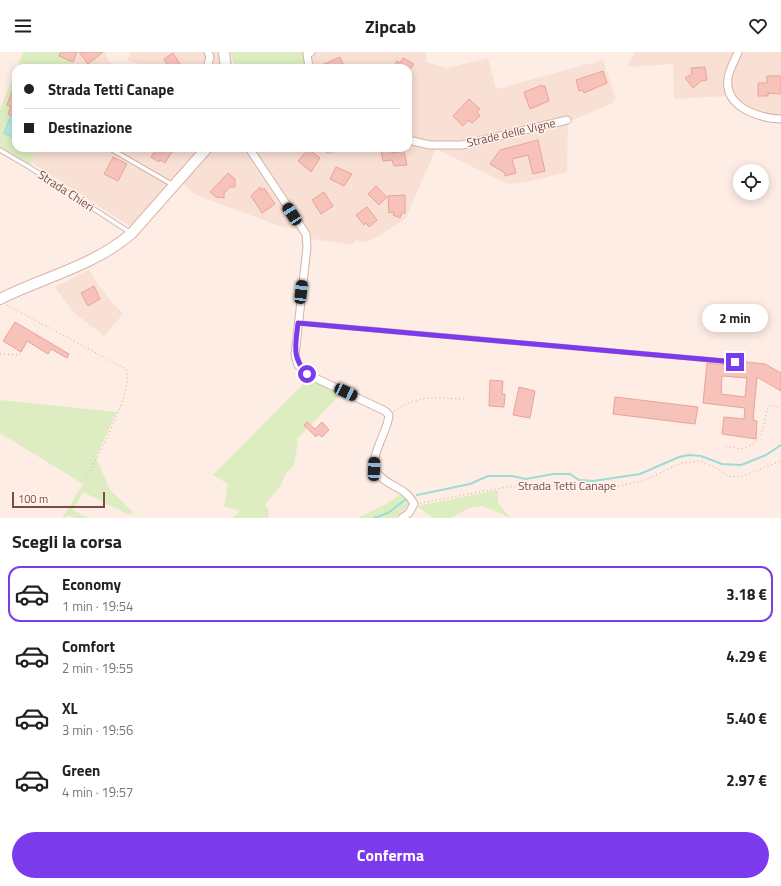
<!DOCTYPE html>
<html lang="it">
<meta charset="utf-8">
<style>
:root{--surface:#fff;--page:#f6f6f6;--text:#222;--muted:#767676;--line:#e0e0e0;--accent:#7c3aed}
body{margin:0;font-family:"Titillium Web",sans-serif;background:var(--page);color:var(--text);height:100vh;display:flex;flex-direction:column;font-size:15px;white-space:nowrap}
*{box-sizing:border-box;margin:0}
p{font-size:13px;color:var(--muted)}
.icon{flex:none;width:22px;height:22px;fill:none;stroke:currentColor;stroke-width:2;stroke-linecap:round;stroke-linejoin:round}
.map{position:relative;height:466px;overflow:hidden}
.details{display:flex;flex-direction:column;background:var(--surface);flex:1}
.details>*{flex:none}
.banner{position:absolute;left:12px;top:12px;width:400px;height:88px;border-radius:12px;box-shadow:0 2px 10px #0003;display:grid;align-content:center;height:88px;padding:0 12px;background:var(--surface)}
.tools{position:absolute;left:733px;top:112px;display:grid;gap:8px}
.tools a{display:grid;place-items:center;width:36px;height:36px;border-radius:50%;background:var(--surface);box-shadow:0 2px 10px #0003;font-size:20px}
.scale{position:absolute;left:12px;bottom:10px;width:93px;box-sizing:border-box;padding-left:4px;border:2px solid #794c47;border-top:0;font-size:11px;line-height:14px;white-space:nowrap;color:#794c47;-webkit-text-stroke:3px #fff3ec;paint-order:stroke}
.end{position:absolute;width:18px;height:18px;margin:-9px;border:5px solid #7c3aed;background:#fff;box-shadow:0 0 0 2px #fff}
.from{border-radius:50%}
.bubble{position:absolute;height:28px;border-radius:14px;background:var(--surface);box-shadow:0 2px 10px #0003;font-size:13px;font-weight:700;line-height:28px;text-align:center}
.car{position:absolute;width:12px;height:24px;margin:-12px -6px;border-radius:5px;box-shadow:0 0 3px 1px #0007;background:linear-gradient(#222 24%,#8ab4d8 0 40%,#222 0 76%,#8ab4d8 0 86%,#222 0)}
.banner b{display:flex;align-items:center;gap:14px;height:38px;font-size:15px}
.banner b+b{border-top:1px solid var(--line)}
.banner i{width:10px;height:10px;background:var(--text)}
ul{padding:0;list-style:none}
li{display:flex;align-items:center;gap:12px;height:56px;margin:0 8px 6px;padding:0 4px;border:2px solid transparent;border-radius:12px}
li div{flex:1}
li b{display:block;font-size:15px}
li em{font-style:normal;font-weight:700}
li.current{border-color:var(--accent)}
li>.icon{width:36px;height:36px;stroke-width:1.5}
h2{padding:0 12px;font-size:18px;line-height:48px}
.button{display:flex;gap:8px;margin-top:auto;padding:8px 12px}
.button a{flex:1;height:46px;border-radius:24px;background:var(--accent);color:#fff;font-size:16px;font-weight:700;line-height:46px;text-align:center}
header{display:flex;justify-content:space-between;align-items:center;height:52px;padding:0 12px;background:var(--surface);font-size:18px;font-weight:700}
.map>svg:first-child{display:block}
.residential{fill:#f9e0d4}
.green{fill:#deedc1}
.water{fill:#b6eae4;stroke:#9bdcd7}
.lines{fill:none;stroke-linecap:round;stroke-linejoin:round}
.stream{stroke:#9bdcd7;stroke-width:2}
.building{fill:#f6c2b9;stroke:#eaa398;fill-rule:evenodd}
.lane-casing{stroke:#d3b3ab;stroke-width:5.5}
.street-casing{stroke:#d3b3ab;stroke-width:9}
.secondary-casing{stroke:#d9b4ab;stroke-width:12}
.path{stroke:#dba59b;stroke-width:1;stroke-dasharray:1 3;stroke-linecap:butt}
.lane{stroke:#fff;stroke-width:3.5}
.street{stroke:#fff;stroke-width:7}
.secondary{stroke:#fff;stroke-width:10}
.route{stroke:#7c3aed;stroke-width:5}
.labels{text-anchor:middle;stroke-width:3;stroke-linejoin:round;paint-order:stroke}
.street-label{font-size:12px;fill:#794c47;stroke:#fff3ec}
</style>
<header><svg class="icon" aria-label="menu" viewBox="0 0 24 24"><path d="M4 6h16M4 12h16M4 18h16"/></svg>Zipcab<svg class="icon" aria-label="heart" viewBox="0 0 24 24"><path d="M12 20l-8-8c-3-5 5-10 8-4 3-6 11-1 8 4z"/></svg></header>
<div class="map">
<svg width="781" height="466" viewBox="0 0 781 466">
<rect width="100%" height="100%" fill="#feede4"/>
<path class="residential" d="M78 0H106L105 3 115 16H72Z
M130 0H219L221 16H150L128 8Z
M304 0H425L427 10 447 16 488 6 496 37 603 8 615 45 613 51 568 70 567 120 526 130 508 132 436 97 405 167 374 187 363 190 356 188 352 193 312 187 298 178 277 173 196 143 182 131 137 179 31 110 37 96H408V16H306Z
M635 0H781V72L769 70 741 59 731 52 725 44 674 47 673 12 627 15Z
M89 218 105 242 123 262 104 284 74 261 55 235Z"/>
<path class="green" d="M23 0H78L72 16H17Z
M230 0H304L306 16H235Z
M16 18V96H37L29 115 0 97V57Z
M308 327 341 342 296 388 298 390 294 413 286 421 281 433 265 453 269 458 268 466H232L240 459 224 454 228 432 213 423Z
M0 348 117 360 96 405 110 438 133 460 129 463 83 440 73 458 89 466H73L69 464 62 466 83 432 0 381Z
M498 438V451L511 466 482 454 469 456 451 466H433L417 454Z
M401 442 410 452 395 466H358L386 452Z"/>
<path class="water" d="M11 63 16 65V76L12 85 4 81Z"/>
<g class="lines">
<path class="stream" d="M417 443 470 432 488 424H512L526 427 553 422H570L579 428 593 429 640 422 679 405 689 403 701 404 722 412 741 413 766 403 781 393
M374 466 388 461 406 447"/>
</g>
<path class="building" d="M61 0H77L73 10 59 4Z
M79 0H103L88 12Z
M173 1 180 12 177 14 179 16H169L164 7Z
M340 5 345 16H315Z
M403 6 414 12 411 16H393L397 9 400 11Z
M705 15 707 28 701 29 693 36 685 26 692 22 691 16Z
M603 19 607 31 584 41 583 38 579 39 576 28Z
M767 24H781V42L768 41V44H758V31H767Z
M16 30V65L8 62 11 55 7 53Z
M542 33 543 35 545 34 549 49 530 57 524 40Z
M469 47 480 57 477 60 480 64 472 71 468 68 463 74 453 64Z
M538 88 545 119 533 122 528 103 512 107 516 121 505 124V121L490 112 500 98Z
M157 96H166L172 100 165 111 160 108 159 110 151 105Z
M391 96 392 101 404 99 407 113 394 114 392 108 383 109 381 98Z
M308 97 320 106 311 120 298 109Z
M113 105 127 112 118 129 104 122Z
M336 115 352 122 344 134 330 127Z
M228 121 235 127V135H230L224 141V146L216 145 210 140Z
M376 134 387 145 379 153 368 142Z
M260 135 261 138 264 136 275 152 262 161 251 144Z
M324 140 333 154 321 162 312 148Z
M405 143V161H402L400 166 393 163 394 160 389 161 388 144Z
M367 155 377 168 369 175 366 171 364 173 356 163Z
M94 234 100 247 88 254 81 241Z
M15 270 69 302 67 306 51 297 48 302 27 289 21 300 3 289Z
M738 309 765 312 781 321V339L757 325 753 368 757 369 756 387 722 382 724 365 744 367 745 356 703 351 707 311 737 314ZM722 324 747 326 745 345 721 342Z
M490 328 503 329 502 342H505L504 355 489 354Z
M519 335 535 339 530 366 513 363Z
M615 345 698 355 695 372 613 362Z
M307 370 315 377 322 370 329 378 322 385 318 382 316 385 304 373Z"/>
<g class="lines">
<g class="lane-casing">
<path id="lane" d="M109 96 173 133
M0 98 29 115 131 181
M299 271 735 310"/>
</g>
<g class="street-casing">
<path id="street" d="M738 0C735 8 729 18 728 26 724 55 758 66 781 67
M207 16 210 5 208 0
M309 16 307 2 311 0
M408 88 430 93H462L567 68
M249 96 306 182 307 195 295 303 298 313 307 322 385 359 389 363C388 381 365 408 379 423 390 436 405 434 414 452L409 461 402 466
M329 96V97"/>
</g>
<g class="secondary-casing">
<path id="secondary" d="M224 0 226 16
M0 247C44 225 94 214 132 181L207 96"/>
</g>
<path class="path" d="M7 253 126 317C135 338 96 407 85 428
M0 302 19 303 31 286
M394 359C421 342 435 346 464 347
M726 394 742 397 755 391 763 378 767 357 771 353 781 357
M420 451 507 435 560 433 583 436 614 435 643 429 681 411 700 409 715 415 728 424 740 425 781 409"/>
<use href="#lane" class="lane"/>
<use href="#street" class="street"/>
<use href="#secondary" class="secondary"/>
</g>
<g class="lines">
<path class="route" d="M307 322C291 305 296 292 298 271L735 310"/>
</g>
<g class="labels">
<g class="street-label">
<text transform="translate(511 81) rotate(-13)" y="4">Strade delle Vigne</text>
<text transform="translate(66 139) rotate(33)" y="4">Strada Chieri</text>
<text x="567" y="438">Strada Tetti Canape</text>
</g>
</g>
</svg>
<div class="tools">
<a><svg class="icon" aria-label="locate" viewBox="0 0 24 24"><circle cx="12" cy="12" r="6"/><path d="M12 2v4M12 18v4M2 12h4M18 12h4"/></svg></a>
</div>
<div class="scale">100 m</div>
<i class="end from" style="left:307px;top:322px"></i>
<i class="end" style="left:735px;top:310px"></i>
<div class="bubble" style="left:702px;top:252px;width:66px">2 min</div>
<i class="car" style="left:292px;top:162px;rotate:327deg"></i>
<i class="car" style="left:301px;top:240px;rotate:7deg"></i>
<i class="car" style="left:346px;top:340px;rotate:115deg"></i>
<i class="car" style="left:374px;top:417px;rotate:2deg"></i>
<div class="banner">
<b><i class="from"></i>Strada Tetti Canape</b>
<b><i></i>Destinazione</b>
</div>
</div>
<section class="details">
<h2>Scegli la corsa</h2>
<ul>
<li class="current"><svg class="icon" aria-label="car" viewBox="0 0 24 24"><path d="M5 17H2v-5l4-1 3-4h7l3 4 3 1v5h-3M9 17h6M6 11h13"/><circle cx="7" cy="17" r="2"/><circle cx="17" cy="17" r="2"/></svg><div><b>Economy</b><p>1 min · 19:54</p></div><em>3.18 €</em></li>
<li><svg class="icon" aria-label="car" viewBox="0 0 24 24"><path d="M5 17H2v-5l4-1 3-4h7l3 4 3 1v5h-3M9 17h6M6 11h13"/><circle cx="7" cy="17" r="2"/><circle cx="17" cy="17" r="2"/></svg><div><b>Comfort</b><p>2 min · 19:55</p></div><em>4.29 €</em></li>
<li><svg class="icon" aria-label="car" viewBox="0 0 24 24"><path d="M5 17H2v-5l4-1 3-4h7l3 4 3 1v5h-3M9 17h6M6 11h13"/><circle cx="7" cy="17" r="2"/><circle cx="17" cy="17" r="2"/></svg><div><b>XL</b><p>3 min · 19:56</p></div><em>5.40 €</em></li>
<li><svg class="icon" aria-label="car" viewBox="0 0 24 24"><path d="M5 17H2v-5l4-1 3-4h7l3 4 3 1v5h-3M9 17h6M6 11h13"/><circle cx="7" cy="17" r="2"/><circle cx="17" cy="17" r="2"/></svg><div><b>Green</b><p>4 min · 19:57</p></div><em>2.97 €</em></li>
</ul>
<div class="button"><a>Conferma</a></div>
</section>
